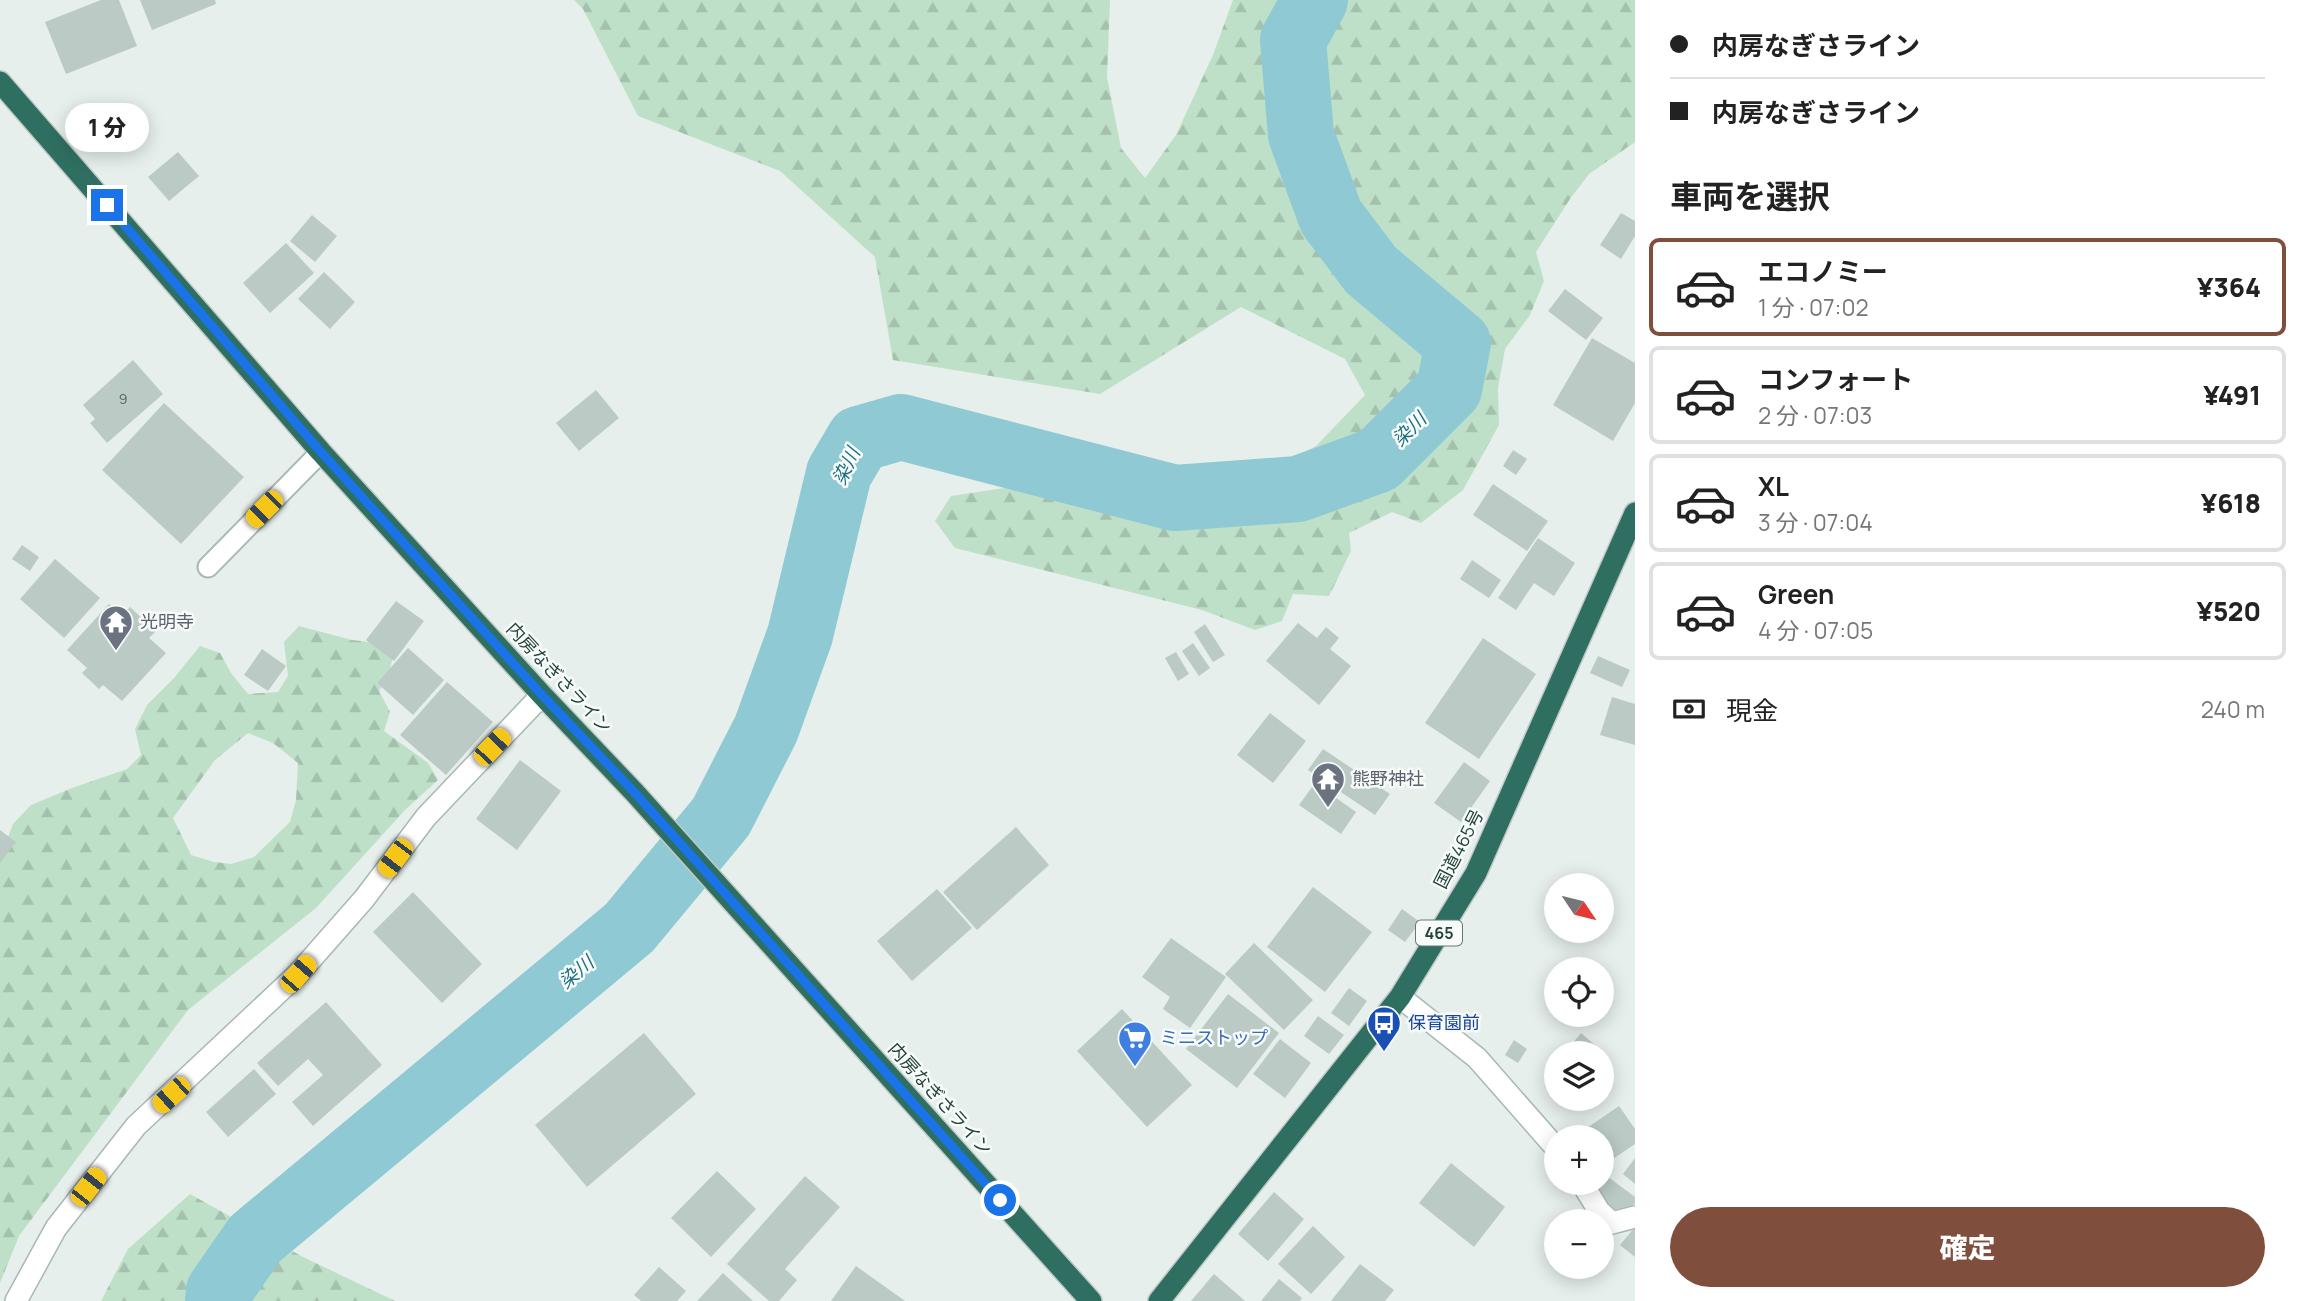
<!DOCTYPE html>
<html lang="ja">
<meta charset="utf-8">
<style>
:root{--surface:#fff;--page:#f6f6f6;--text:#222;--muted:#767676;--line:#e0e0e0;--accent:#804e3d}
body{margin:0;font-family:Manrope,"Noto Sans JP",sans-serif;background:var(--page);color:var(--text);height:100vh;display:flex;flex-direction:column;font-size:26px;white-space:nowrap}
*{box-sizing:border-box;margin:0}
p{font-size:23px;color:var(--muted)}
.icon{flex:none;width:38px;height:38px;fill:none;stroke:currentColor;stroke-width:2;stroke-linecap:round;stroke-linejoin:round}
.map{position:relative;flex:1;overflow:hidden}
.drawer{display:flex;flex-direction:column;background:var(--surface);width:665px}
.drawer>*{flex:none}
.guide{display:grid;align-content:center;height:154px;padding:0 35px;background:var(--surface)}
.needle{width:46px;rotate:125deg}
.tools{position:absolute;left:1544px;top:873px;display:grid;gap:14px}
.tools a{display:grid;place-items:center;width:70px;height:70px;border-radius:50%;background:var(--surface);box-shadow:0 4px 18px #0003;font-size:35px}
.end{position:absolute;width:32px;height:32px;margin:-16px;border:9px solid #1a73e8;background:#fff;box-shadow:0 0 0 4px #fff}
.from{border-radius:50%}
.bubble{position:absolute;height:49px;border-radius:24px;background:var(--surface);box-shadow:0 4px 18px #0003;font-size:23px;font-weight:800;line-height:49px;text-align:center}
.car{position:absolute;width:21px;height:42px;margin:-21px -10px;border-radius:9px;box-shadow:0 0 5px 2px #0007;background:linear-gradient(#f5c518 24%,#345 0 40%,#f5c518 0 76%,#345 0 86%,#f5c518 0)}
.guide b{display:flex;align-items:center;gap:24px;height:66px;font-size:26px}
.guide b+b{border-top:2px solid var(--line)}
.guide i{width:18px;height:18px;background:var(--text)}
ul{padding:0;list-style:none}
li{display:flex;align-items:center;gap:21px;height:98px;margin:0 14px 10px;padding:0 21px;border:4px solid var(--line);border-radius:10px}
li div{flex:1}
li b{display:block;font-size:26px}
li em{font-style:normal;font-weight:800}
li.current{border-color:var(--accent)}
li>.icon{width:63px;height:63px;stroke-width:1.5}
h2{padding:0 35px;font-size:32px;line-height:84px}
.pay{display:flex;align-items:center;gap:18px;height:77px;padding:0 35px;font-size:26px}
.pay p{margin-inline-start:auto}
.action{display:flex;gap:14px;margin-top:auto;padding:14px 35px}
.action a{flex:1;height:80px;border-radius:42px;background:var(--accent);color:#fff;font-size:28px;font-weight:800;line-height:80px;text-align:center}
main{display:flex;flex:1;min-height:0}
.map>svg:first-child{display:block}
.forest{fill:url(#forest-firs);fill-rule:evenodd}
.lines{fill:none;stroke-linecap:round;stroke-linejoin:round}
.river{stroke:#8ec9d4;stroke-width:66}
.building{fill:#bbcac4}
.lane-casing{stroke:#a8b8b2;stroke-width:23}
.street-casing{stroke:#a8b8b2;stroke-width:24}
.highway-casing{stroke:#c2cac8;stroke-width:24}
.lane{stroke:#fff;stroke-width:19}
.street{stroke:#fff;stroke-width:21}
.highway{stroke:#2f6f62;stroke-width:21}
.route{stroke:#1a73e8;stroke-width:9}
.labels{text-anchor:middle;stroke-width:5;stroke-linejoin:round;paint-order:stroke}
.number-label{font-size:14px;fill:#4a645c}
.shield{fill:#f7fbf9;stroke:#637a73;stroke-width:2}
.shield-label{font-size:16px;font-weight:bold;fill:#24423a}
.worship-label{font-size:18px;fill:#5b616d;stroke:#f7fbf9;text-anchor:start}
.street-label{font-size:18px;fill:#24423a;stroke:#f7fbf9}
.transit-label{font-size:18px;fill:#164399;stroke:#f7fbf9;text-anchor:start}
.shop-label{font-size:18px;fill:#366cbe;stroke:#f7fbf9;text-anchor:start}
.water-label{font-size:19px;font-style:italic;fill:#1c6f80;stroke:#f7fbf9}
</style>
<main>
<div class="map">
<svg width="1635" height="1301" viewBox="0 0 1635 1301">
<defs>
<pattern id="forest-firs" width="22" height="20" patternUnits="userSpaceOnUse" patternTransform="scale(1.75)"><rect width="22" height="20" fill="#bfe0c8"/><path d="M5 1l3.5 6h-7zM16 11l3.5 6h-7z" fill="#a4c1ad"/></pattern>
</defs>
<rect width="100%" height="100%" fill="#e6efeb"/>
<path class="forest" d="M574 0H1110L1107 77 1121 148 1145 178 1176 135 1213 55 1233 0H1635V142L1589 174 1570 199 1536 252 1544 281 1530 315 1505 349 1498 388 1499 425 1463 490 1421 523 1392 512 1349 533 1351 551 1329 596 1293 594 1282 621 1255 630 1202 610 955 548 935 521 951 496 1024 485 1177 481 1264 474 1316 446 1365 395 1345 359 1241 307 1100 394 893 360 875 257 780 171 638 116 583 9Z
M299 626 352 640 386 644 393 657 388 676 379 691 390 712 384 731 428 763 438 780 405 810 316 908 188 1010 19 1236 0 1283V858L13 824 31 805 72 788 127 769 141 755 135 729 147 705 174 678 200 646 220 653 231 673 248 694 278 692 288 676 284 642ZM248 733 273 743 298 763 296 800 290 822 254 857 231 864 214 862 191 855 173 818 215 760Z
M190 1194 303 1257 395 1301H101L128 1249Z"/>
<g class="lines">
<path class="river" d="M218 1301 219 1291 255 1239 629 928 721 817 766 729 800 635 839 473 859 439 901 427 1175 498 1298 489 1378 460 1449 389 1458 343 1371 270 1331 217 1301 135 1293 40 1315 0"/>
</g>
<path class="building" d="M101 0H119L137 46 66 74 45 22Z
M140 0H215L216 4 152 30Z
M178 152 199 176 169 201 148 177Z
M1621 213 1635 221V236L1621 259 1600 245Z
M312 215 337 236 315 262 290 241Z
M286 243 314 273 270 313 243 283Z
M324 272 355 302 330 329 298 299Z
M1565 289 1603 318 1586 340 1548 311Z
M1592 338 1635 363V403L1613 441 1553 405Z
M133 360 163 394 107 443 90 423 95 419 83 405Z
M596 390 619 418 579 451 556 423Z
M164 403 244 477 181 544 102 470Z
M1513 450 1527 459 1516 475 1503 466Z
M1493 484 1548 521 1527 551 1473 515Z
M1538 538 1575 563 1554 596 1534 583 1516 610 1498 598Z
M22 545 39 557 30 571 12 559Z
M55 559 100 598 64 638 20 599Z
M1472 560 1501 580 1489 598 1460 579Z
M396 601 424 621 394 661 366 640Z
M109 604 122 616 130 607 156 631 149 638 166 653 122 701 103 685 99 689 82 673 87 668 67 650Z
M1298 623 1317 638 1326 627 1339 638 1330 649 1351 666 1319 705 1266 661Z
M1205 624 1225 655 1213 662 1194 632Z
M1483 638 1536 674 1479 759 1425 723Z
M1193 643 1210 668 1199 676 1182 651Z
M408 648 444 680 413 715 377 683Z
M262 649 286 666 268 691 244 675Z
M1176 652 1189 674 1178 681 1165 658Z
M1598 656 1630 670 1622 687 1590 673Z
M447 682 493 722 446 775 400 735Z
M1612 697 1635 704V745L1600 735Z
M1270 713 1306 741 1273 783 1237 755Z
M1323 749 1390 794 1375 815 1308 770Z
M520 760 561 791 517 850 476 819Z
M1464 762 1490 781 1461 822 1434 803Z
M1315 783 1356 812 1341 834 1299 805Z
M1016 827 1049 865 977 930 943 892Z
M0 830 16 842 0 863Z
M1313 887 1372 932 1325 992 1267 947Z
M937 889 972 928 912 981 877 941Z
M413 892 482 964 442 1003 373 932Z
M1402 909 1420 922 1405 942 1388 930Z
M1171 938 1226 977 1190 1028 1163 1009 1170 997 1142 977Z
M1254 943 1313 1000 1284 1030 1225 974Z
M1349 988 1367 1001 1349 1026 1331 1013Z
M1228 994 1279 1033 1237 1088 1186 1049Z
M326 1002 382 1065 313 1126 292 1102 323 1075 308 1059 278 1086 257 1063Z
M1122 1009 1192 1085 1147 1127 1077 1051Z
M1318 1016 1344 1035 1329 1054 1304 1036Z
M644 1033 696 1094 587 1187 535 1125Z
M1581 1033 1596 1046 1590 1054H1564Z
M1280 1039 1311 1063 1285 1098 1253 1074Z
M1514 1040 1527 1049 1518 1063 1505 1055Z
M254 1069 276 1094 228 1137 206 1112Z
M1619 1106 1635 1129V1144L1601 1167V1138H1572Z
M1635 1158V1184L1623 1174Z
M1451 1163 1505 1207 1474 1247 1419 1203Z
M717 1171 756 1209 711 1257 671 1218Z
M805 1176 840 1207 785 1269 797 1280 779 1301H769L727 1264Z
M1608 1177 1635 1197V1203L1624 1217 1595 1194Z
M1274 1192 1304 1219 1268 1261 1238 1234Z
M1313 1226 1345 1257 1311 1294 1278 1264Z
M1635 1227V1257L1620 1245Z
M1360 1264 1394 1290 1385 1301H1331Z
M856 1266 905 1301H831Z
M659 1267 686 1291 677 1301H641L634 1295Z
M723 1273 753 1301H697Z
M1214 1274 1245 1301H1191Z
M1279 1279 1302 1298 1300 1301H1261Z"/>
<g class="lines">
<g class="lane-casing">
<path id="lane" d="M208 567 321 452"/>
</g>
<g class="street-casing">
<path id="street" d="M1400 997 1477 1058 1556 1148
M1582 1183 1599 1211 1612 1223 1635 1217
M16 1301 56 1228 136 1126 298 974 364 899 426 817 542 695"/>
</g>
<g class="highway-casing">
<path id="highway" d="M0 82 321 452 542 695 635 793 1091 1301
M1159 1301 1400 997 1476 873 1635 513"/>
</g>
<use href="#lane" class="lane"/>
<use href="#street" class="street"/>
<use href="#highway" class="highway"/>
</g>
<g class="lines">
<path class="route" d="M107 205 321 452 542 695 635 793 1000 1200"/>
</g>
<defs>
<g id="temple-pin" transform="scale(1.75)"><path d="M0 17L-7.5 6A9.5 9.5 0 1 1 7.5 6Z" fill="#6b7280" stroke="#f7fbf9"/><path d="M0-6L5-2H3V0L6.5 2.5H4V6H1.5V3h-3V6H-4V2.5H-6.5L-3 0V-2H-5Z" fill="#fff"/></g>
<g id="bus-pin" transform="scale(1.75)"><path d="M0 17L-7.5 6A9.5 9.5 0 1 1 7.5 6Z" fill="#1a4fb4" stroke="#f7fbf9"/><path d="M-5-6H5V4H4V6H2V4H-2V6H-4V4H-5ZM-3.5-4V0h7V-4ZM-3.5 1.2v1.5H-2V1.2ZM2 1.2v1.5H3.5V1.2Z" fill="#fff"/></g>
<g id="supermarket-pin" transform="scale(1.75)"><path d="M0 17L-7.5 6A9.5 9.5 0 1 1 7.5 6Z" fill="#3f7fe0" stroke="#f7fbf9"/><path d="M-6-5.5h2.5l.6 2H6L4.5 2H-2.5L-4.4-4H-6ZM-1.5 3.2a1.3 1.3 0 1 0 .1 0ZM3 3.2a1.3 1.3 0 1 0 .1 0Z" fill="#fff"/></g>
</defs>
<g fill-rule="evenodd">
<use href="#temple-pin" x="116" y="622"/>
<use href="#temple-pin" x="1328" y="779"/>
<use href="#bus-pin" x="1384" y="1023"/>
<use href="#supermarket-pin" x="1135" y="1038"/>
</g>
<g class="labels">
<g class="number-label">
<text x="123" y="404">9</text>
</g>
<rect class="shield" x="1416" y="920.5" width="46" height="25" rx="5"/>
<g class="shield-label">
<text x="1439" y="939">465</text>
</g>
<g class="worship-label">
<text x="140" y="628">光明寺</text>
<text x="1352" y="785">熊野神社</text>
</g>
<g class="street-label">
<text transform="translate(559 678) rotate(47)" y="6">内房なぎさライン</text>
<text transform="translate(1459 849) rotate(-63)" y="6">国道465号</text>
<text transform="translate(940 1099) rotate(48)" y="6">内房なぎさライン</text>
</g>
<g class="transit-label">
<text x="1408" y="1029">保育園前</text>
</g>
<g class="shop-label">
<text x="1160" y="1044">ミニストップ</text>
</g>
<g class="water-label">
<text transform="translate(1409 429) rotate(-45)" y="7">染川</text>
<text transform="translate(846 466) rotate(-65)" y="7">染川</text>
<text transform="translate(576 972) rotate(-40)" y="7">染川</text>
</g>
</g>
</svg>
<div class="tools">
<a><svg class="needle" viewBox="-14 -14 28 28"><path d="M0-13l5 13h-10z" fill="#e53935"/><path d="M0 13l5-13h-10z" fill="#767676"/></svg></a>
<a><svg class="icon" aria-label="locate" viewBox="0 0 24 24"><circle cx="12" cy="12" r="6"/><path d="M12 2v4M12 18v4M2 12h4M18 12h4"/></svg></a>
<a><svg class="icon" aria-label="layers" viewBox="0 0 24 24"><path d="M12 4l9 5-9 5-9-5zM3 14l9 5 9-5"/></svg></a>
<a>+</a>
<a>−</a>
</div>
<i class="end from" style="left:1000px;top:1200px"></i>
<i class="end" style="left:107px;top:205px"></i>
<div class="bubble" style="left:65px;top:103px;width:84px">1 分</div>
<i class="car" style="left:264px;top:509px;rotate:225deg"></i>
<i class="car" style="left:492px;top:747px;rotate:44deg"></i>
<i class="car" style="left:395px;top:858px;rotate:217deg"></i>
<i class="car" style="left:298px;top:974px;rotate:41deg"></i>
<i class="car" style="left:171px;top:1095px;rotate:228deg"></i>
<i class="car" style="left:88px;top:1187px;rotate:38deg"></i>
</div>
<section class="drawer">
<div class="guide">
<b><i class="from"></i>内房なぎさライン</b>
<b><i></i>内房なぎさライン</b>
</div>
<h2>車両を選択</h2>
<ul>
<li class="current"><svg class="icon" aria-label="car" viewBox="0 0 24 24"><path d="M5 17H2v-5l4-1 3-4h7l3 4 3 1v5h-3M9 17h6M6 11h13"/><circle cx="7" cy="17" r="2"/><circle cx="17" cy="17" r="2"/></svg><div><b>エコノミー</b><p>1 分 · 07:02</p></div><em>¥364</em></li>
<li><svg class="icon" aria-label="car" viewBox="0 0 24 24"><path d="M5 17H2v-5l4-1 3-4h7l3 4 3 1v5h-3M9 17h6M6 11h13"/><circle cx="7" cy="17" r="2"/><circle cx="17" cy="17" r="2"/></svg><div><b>コンフォート</b><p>2 分 · 07:03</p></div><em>¥491</em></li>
<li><svg class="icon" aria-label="car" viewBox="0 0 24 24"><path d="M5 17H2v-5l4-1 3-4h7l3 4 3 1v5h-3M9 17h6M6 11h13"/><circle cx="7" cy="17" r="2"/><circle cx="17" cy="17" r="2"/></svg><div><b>XL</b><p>3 分 · 07:04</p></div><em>¥618</em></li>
<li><svg class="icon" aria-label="car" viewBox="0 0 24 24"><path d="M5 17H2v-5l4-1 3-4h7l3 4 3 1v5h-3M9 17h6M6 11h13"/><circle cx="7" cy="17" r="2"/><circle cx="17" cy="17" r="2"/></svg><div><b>Green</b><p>4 分 · 07:05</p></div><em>¥520</em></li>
</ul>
<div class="pay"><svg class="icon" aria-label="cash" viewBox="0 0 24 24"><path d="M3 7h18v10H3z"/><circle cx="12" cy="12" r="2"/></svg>現金<p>240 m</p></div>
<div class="action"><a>確定</a></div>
</section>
</main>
